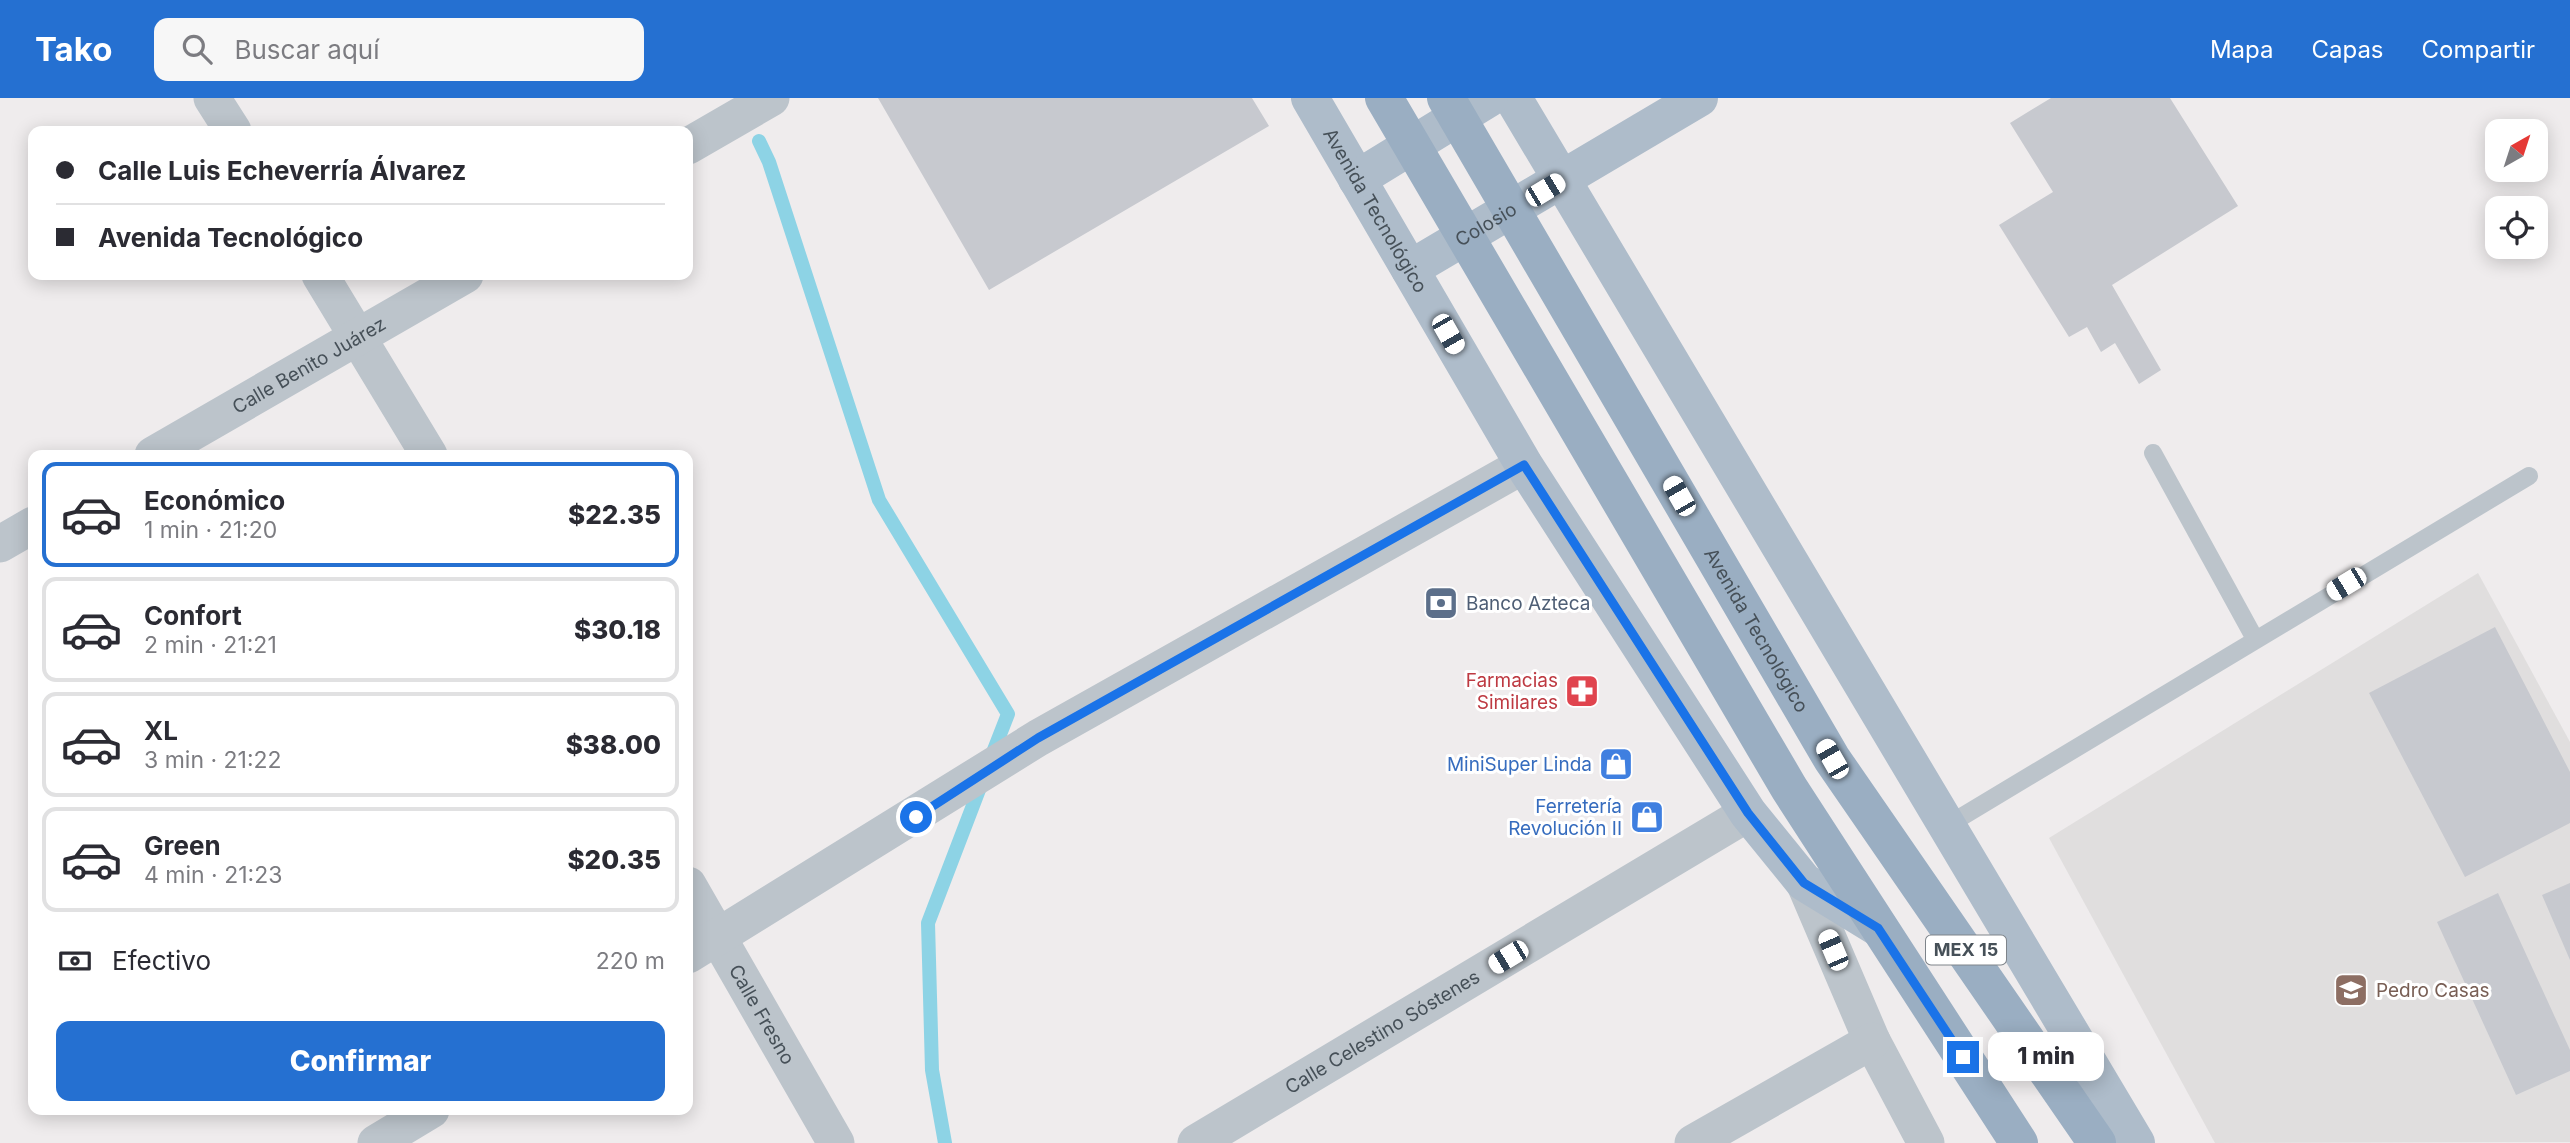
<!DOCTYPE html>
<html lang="es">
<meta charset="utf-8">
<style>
:root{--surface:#fff;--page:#f7f7f7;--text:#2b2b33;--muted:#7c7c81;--line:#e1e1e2;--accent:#2570d1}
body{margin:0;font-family:Inter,sans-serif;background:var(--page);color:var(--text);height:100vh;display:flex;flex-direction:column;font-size:26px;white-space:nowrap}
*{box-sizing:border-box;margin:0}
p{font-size:23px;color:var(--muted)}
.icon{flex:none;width:38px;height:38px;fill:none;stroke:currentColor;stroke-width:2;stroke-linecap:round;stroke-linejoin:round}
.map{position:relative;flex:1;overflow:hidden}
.details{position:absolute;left:28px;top:352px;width:665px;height:665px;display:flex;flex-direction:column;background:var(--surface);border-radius:14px;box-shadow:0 4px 18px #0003}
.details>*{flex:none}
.guide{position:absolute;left:28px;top:28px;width:665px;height:154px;border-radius:14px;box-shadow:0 4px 18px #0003;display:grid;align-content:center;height:154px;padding:0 28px;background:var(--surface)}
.needle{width:46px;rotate:39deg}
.controls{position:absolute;left:2485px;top:21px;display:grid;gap:14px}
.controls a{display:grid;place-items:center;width:63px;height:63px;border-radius:14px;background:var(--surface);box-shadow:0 4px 18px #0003;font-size:35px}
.end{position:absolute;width:32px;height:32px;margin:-16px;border:9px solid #1a73e8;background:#fff;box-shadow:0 0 0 4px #fff}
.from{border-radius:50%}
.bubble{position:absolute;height:49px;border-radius:14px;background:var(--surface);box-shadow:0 4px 18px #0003;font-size:23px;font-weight:800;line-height:49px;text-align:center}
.car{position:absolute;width:21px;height:42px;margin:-21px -10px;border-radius:9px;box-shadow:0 0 5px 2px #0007;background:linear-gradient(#fff 24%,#345 0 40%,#fff 0 76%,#345 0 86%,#fff 0)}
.guide b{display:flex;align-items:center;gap:24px;height:66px;font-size:26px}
.guide b+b{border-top:2px solid var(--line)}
.guide i{width:18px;height:18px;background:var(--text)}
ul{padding:12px 0 0;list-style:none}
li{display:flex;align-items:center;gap:21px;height:105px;margin:0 14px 10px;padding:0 14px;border:4px solid var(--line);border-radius:14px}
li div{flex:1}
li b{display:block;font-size:26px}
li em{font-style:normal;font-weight:800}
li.current{border-color:var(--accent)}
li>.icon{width:63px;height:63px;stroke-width:1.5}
.pay{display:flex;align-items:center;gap:18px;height:77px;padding:0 28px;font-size:26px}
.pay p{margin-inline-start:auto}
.button{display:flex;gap:14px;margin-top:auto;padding:14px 28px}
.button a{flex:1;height:80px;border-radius:14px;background:var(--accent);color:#fff;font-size:28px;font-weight:800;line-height:80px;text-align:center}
header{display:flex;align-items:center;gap:42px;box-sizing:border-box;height:98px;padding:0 35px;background:var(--accent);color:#fff}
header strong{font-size:33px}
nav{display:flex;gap:38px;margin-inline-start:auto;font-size:24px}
.search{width:490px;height:63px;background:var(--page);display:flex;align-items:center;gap:18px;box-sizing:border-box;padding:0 24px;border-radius:14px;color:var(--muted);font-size:26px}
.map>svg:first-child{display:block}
.education{fill:#e0dede}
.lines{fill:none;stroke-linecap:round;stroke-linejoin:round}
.stream{stroke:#8dd3e5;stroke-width:14}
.building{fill:#c7c9cf}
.service{stroke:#bcc4cb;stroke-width:18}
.minor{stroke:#bcc4cb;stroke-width:37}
.primary{stroke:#aebcca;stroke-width:38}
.trunk{stroke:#9aaec2;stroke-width:38}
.route{stroke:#1a73e8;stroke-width:9}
.labels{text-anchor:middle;stroke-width:6;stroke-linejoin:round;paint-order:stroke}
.shield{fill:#fff;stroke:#7e848a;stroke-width:2}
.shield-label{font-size:18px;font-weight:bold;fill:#465058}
.street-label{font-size:19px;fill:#465058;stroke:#fff}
.service-label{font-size:19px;fill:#4e5e75;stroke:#fff;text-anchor:start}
.health-label{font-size:19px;fill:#be3a42;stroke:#fff;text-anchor:end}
.shop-label{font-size:19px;fill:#366cbe;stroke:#fff;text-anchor:end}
.education-label{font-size:19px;fill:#785e54;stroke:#fff;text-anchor:start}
</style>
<header>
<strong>Tako</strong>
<div class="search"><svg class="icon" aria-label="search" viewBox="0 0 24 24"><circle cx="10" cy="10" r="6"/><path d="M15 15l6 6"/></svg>Buscar aquí</div>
<nav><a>Mapa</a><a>Capas</a><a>Compartir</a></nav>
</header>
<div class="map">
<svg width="2570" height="1045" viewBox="0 0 2570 1045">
<rect width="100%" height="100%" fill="#efeced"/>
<path class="education" d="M2478 475 2570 644V1044L2215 1045 2049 740Z"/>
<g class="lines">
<path class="stream" d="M759 43 769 64 879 402 1008 616 990 662
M945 1045 932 972 928 825 982 684"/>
</g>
<path class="building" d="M878 0H1252L1269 28 989 192Z
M2051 0H2170L2238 108 2112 187 2161 272 2139 286 2115 245 2101 254 2087 229 2069 239 1999 127 2053 94 2010 25Z
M2495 529 2570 674V725L2465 779 2369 595Z
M2570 785V862L2542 797Z
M2498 795 2570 952V973L2516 997 2437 824Z"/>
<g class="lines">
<path class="service" d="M2153 355 2255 541
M1948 727 2529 378"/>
<g class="minor">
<path d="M212 0 233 33"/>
<path d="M688 48 771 0"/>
<path d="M320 177 429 357"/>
<path id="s1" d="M153 357 465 177"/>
<path d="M0 446 33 427"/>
<path d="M1804 784 1872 943 1926 1045"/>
<path id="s2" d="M688 787 836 1045"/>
<path d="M688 857 1038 640 1524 367"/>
<path d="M376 1045 431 1012"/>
<path id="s3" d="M1196 1045 1748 715"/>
<path d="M1693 1045 1872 943"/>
</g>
<g class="primary">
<path id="s4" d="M1310 0 1524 367 1748 715 1804 784 1879 830"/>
<path d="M1513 0 2136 1045"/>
<path d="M1357 81 1489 0"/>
<path id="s5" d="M1410 171 1699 0"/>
</g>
<g class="trunk">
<path d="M1384 0 1789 690 2019 1045"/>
<path id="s6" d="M1446 0 1832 661 2097 1045"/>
</g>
</g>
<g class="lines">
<path class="route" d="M916 719 1038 640 1524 367 1748 715 1804 785 1878 830 1963 959"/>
</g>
<defs>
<g id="bank-square" transform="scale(1.75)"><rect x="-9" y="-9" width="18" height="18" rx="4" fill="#5c6f8a" stroke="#fff"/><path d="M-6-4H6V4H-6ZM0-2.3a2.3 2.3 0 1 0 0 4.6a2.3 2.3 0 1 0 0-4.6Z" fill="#fff"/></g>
<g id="pharmacy-square" transform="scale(1.75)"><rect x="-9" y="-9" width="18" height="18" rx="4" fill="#e0444e" stroke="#fff"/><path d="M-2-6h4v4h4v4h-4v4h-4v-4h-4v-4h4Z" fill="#fff"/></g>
<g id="shop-square" transform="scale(1.75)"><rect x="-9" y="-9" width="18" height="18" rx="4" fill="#3f7fe0" stroke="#fff"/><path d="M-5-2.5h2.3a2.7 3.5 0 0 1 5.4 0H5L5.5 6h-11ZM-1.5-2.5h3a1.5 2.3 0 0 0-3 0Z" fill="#fff"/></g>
<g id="school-square" transform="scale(1.75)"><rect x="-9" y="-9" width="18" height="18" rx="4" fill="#8d6e63" stroke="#fff"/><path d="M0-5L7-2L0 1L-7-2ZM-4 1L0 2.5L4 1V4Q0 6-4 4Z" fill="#fff"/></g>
</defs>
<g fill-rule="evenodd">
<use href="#bank-square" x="1441" y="505"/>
<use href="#pharmacy-square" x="1582" y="593"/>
<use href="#shop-square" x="1616" y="666"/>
<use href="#shop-square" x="1647" y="719"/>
<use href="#school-square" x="2351" y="892"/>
</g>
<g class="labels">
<rect class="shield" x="1926" y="837.5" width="80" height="29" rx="5"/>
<g class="shield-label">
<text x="1966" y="858">MEX 15</text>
</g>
<g class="street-label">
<text dy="7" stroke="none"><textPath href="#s4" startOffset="130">Avenida Tecnológico</textPath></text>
<text dy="7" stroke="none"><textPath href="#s5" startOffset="88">Colosio</textPath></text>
<text dy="7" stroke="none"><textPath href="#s1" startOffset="180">Calle Benito Juárez</textPath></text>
<text dy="7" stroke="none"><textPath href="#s6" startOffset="616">Avenida Tecnológico</textPath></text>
<text dy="7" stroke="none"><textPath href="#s2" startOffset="149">Calle Fresno</textPath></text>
<text dy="7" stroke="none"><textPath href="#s3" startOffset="217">Calle Celestino Sóstenes</textPath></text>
</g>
<g class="service-label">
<text x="1466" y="512">Banco Azteca</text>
</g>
<g class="health-label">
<text x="1558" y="589">Farmacias<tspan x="1558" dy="22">Similares</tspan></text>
</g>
<g class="shop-label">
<text x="1592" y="673">MiniSuper Linda</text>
<text x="1622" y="715">Ferretería<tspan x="1622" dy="22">Revolución II</tspan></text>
</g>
<g class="education-label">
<text x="2376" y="899">Pedro Casas</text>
</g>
</g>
</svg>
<div class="controls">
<a><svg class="needle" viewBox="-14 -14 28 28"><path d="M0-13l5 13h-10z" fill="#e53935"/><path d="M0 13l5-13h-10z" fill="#7c7c81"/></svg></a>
<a><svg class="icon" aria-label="locate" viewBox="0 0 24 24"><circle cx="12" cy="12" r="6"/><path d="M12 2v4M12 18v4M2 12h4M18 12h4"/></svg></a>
</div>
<i class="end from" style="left:916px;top:719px"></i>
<i class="end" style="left:1963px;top:959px"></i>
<div class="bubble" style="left:1988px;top:934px;width:116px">1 min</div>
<i class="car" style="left:1545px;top:92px;rotate:59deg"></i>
<i class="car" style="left:1448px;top:236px;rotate:150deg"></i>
<i class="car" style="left:1679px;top:398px;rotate:330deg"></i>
<i class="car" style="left:2346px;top:486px;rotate:239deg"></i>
<i class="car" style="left:1832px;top:661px;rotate:330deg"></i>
<i class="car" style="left:1833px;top:852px;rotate:337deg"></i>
<i class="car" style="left:1508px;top:859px;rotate:239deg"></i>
<div class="guide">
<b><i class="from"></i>Calle Luis Echeverría Álvarez</b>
<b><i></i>Avenida Tecnológico</b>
</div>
<section class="details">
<ul>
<li class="current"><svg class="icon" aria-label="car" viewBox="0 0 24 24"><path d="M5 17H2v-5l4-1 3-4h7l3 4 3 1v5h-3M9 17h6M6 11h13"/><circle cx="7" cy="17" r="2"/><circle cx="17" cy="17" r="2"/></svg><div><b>Económico</b><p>1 min · 21:20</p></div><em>$22.35</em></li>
<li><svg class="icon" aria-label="car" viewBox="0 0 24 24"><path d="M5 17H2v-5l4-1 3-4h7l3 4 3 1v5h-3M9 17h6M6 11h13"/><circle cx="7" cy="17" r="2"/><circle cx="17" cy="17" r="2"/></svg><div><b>Confort</b><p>2 min · 21:21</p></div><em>$30.18</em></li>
<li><svg class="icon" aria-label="car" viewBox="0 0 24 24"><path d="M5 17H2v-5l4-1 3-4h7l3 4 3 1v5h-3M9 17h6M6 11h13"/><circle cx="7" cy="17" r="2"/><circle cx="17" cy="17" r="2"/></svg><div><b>XL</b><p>3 min · 21:22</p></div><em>$38.00</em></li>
<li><svg class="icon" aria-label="car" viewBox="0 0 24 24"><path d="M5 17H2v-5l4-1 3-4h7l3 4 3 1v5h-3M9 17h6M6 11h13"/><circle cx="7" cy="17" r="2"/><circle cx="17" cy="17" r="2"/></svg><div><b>Green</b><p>4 min · 21:23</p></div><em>$20.35</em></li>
</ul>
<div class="pay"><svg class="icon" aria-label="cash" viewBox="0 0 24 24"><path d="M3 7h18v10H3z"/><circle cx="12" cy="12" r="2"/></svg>Efectivo<p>220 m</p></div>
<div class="button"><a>Confirmar</a></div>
</section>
</div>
